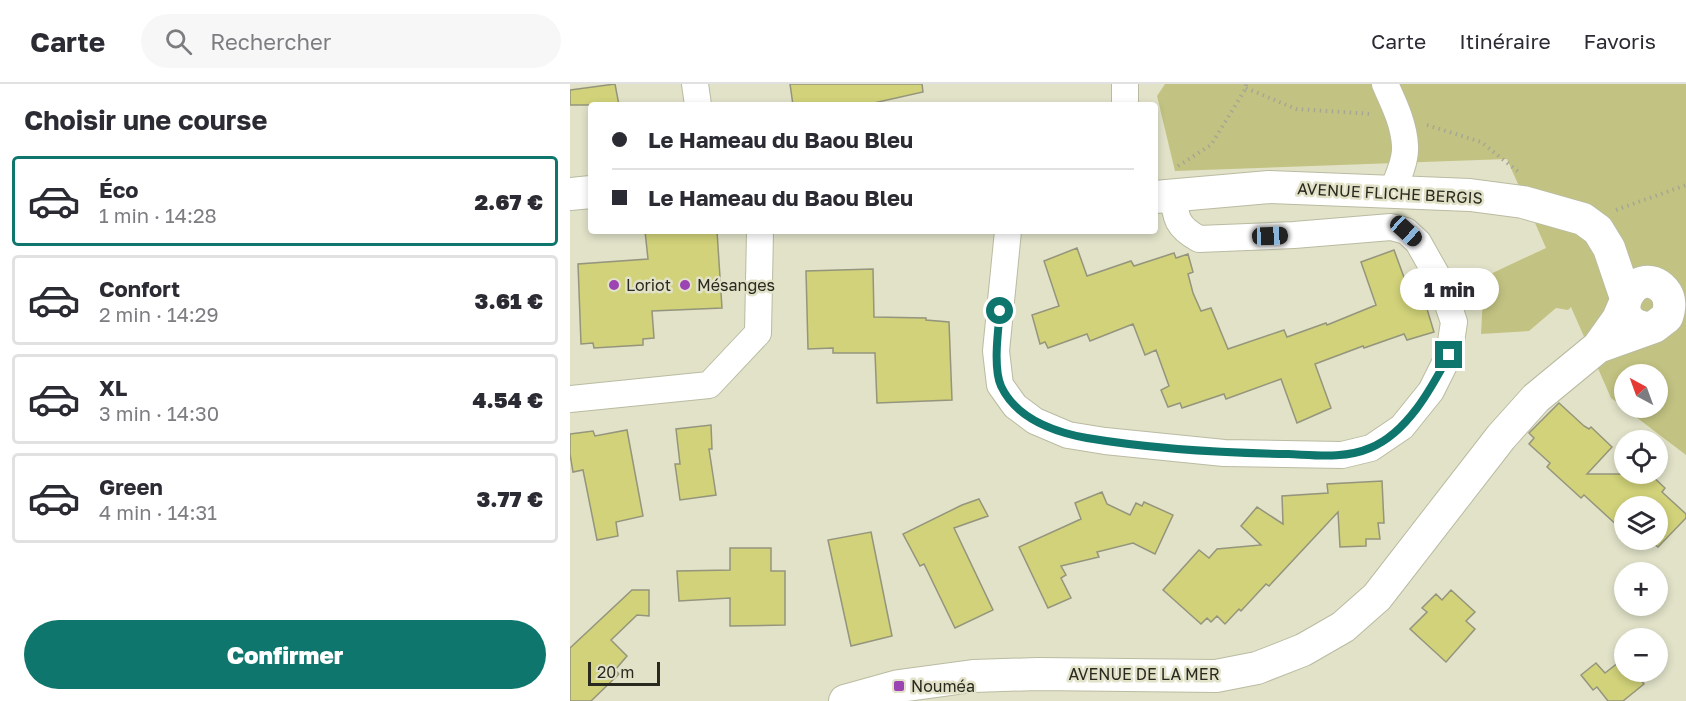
<!DOCTYPE html>
<html lang="fr">
<meta charset="utf-8">
<style>
:root{--surface:#fff;--page:#f7f7f7;--text:#2b2b33;--muted:#7c7c81;--line:#e1e1e2;--accent:#0f766e}
body{margin:0;font-family:"Golos Text",sans-serif;background:var(--page);color:var(--text);height:100vh;display:flex;flex-direction:column;font-size:22px;white-space:nowrap}
*{box-sizing:border-box;margin:0}
p{font-size:20px;color:var(--muted)}
.icon{flex:none;width:33px;height:33px;fill:none;stroke:currentColor;stroke-width:2;stroke-linecap:round;stroke-linejoin:round}
.map{position:relative;flex:1;overflow:hidden}
.panel{display:flex;flex-direction:column;background:var(--surface);width:570px}
.panel>*{flex:none}
.guide{position:absolute;left:18px;top:18px;width:570px;height:132px;border-radius:6px;box-shadow:0 3px 9px #0003;display:grid;align-content:center;height:132px;padding:0 24px;background:var(--surface)}
.needle{width:39px;rotate:319deg}
.controls{position:absolute;left:1044px;top:280px;display:grid;gap:12px}
.controls a{display:grid;place-items:center;width:54px;height:54px;border-radius:50%;background:var(--surface);box-shadow:0 3px 9px #0003;font-size:30px}
.scale{position:absolute;left:18px;bottom:15px;width:72px;box-sizing:border-box;padding-left:6px;border:3px solid #29291f;border-top:0;font-size:16px;line-height:21px;white-space:nowrap;color:#29291f;-webkit-text-stroke:4px #e1e2c8;paint-order:stroke}
.end{position:absolute;width:27px;height:27px;margin:-14px;border:8px solid #0f766e;background:#fff;box-shadow:0 0 0 3px #fff}
.from{border-radius:50%}
.bubble{position:absolute;height:42px;border-radius:21px;background:var(--surface);box-shadow:0 3px 9px #0003;font-size:20px;font-weight:800;line-height:42px;text-align:center}
.car{position:absolute;width:18px;height:36px;margin:-18px -9px;border-radius:8px;box-shadow:0 0 4px 2px #0007;background:linear-gradient(#222 24%,#8ab4d8 0 40%,#222 0 76%,#8ab4d8 0 86%,#222 0)}
.guide b{display:flex;align-items:center;gap:21px;height:57px;font-size:22px}
.guide b+b{border-top:2px solid var(--line)}
.guide i{width:15px;height:15px;background:var(--text)}
ul{padding:0;list-style:none}
li{display:flex;align-items:center;gap:18px;height:90px;margin:0 12px 9px;padding:0 12px;border:3px solid var(--line);border-radius:6px}
li div{flex:1}
li b{display:block;font-size:22px}
li em{font-style:normal;font-weight:800}
li.active{border-color:var(--accent)}
li>.icon{width:54px;height:54px;stroke-width:1.5}
h2{padding:0 24px;font-size:27px;line-height:72px}
.action{display:flex;gap:12px;margin-top:auto;padding:12px 24px}
.action a{flex:1;height:69px;border-radius:36px;background:var(--accent);color:#fff;font-size:24px;font-weight:800;line-height:69px;text-align:center}
header{display:flex;align-items:center;gap:36px;box-sizing:border-box;height:84px;padding:0 30px;background:var(--surface);border-bottom:2px solid var(--line)}
header strong{font-size:28px}
nav{display:flex;gap:33px;margin-inline-start:auto;font-size:21px}
.search{width:420px;height:54px;background:var(--page);display:flex;align-items:center;gap:15px;box-sizing:border-box;padding:0 21px;border-radius:33px;color:var(--muted);font-size:22px}
main{display:flex;flex:1;min-height:0}
.map>svg:first-child{display:block}
.green{fill:#c2c382;fill-rule:evenodd}
.building{fill:#d1d279;stroke:#94957c;stroke-width:1.5}
.lines{fill:none;stroke-linecap:round;stroke-linejoin:round}
.minor-casing{stroke:#babba1;stroke-width:28}
.tertiary-casing{stroke:#babba1;stroke-width:34}
.path{stroke:#a6a792;stroke-width:4;stroke-dasharray:1.5 4.5;stroke-linecap:butt}
.minor{stroke:#fff;stroke-width:26}
.tertiary{stroke:#fff;stroke-width:32}
.route{stroke:#0f766e;stroke-width:8}
.poi-dot{fill:#9c45b2;stroke:#e1e2c8;stroke-width:2}
.labels{text-anchor:middle;stroke-width:5;stroke-linejoin:round;paint-order:stroke}
.street-label{font-size:16px;fill:#29291f;stroke:#e1e2c8}
.poi-label{font-size:16px;fill:#29291f;stroke:#e1e2c8;text-anchor:start}
</style>
<header>
<strong>Carte</strong>
<div class="search"><svg class="icon" aria-label="search" viewBox="0 0 24 24"><circle cx="10" cy="10" r="6"/><path d="M15 15l6 6"/></svg>Rechercher</div>
<nav><a>Carte</a><a>Itinéraire</a><a>Favoris</a></nav>
</header>
<main>
<section class="panel">
<h2>Choisir une course</h2>
<ul>
<li class="active"><svg class="icon" aria-label="car" viewBox="0 0 24 24"><path d="M5 17H2v-5l4-1 3-4h7l3 4 3 1v5h-3M9 17h6M6 11h13"/><circle cx="7" cy="17" r="2"/><circle cx="17" cy="17" r="2"/></svg><div><b>Éco</b><p>1 min · 14:28</p></div><em>2.67 €</em></li>
<li><svg class="icon" aria-label="car" viewBox="0 0 24 24"><path d="M5 17H2v-5l4-1 3-4h7l3 4 3 1v5h-3M9 17h6M6 11h13"/><circle cx="7" cy="17" r="2"/><circle cx="17" cy="17" r="2"/></svg><div><b>Confort</b><p>2 min · 14:29</p></div><em>3.61 €</em></li>
<li><svg class="icon" aria-label="car" viewBox="0 0 24 24"><path d="M5 17H2v-5l4-1 3-4h7l3 4 3 1v5h-3M9 17h6M6 11h13"/><circle cx="7" cy="17" r="2"/><circle cx="17" cy="17" r="2"/></svg><div><b>XL</b><p>3 min · 14:30</p></div><em>4.54 €</em></li>
<li><svg class="icon" aria-label="car" viewBox="0 0 24 24"><path d="M5 17H2v-5l4-1 3-4h7l3 4 3 1v5h-3M9 17h6M6 11h13"/><circle cx="7" cy="17" r="2"/><circle cx="17" cy="17" r="2"/></svg><div><b>Green</b><p>4 min · 14:31</p></div><em>3.77 €</em></li>
</ul>
<div class="action"><a>Confirmer</a></div>
</section>
<div class="map">
<svg width="1116" height="617" viewBox="0 0 1116 617">
<rect width="100%" height="100%" fill="#e1e2c8"/>
<path class="green" d="M595 0H1116V371L1041 314 1001 223 998 226 986 224 959 247 911 250 914 193 976 164 937 75 605 87 587 12ZM1054 291H1088V324H1054Z"/>
<path class="building" d="M45 0 49 21H0V6Z
M220 0H352L353 8 295 21H223Z
M75 147H147L152 224 82 227 84 254 73 255V261L24 264 23 259 11 260 8 180 78 175Z
M507 164 517 192 561 177 564 182 604 169 606 174 618 170 623 188 618 190 623 209 631 227 641 224 658 265 714 246 717 253 756 239 757 241 806 221 791 178 824 166 842 215 853 212 864 248 837 256 834 250 794 264 793 262 745 280 761 324 727 339 711 295 656 315 654 310 612 324 610 319 598 323 591 306 599 302 586 266 575 271 563 240 520 257 517 250 478 264 475 258 470 260 462 231 489 222 474 177Z
M303 185 304 233 356 234V236L379 238 382 316 307 319 305 269H263V264L238 265 236 187Z
M989 319 1014 342 1019 345 1021 343 1042 363 1017 390H1080L1095 404 1092 408 1116 430V434L1088 463 1079 456H1088V423H1054V446L1051 443 1050 444 1014 411 1011 414 977 383 980 379 959 360 964 354 959 349Z
M141 341 142 365H139L146 411 110 416 105 380H110L106 345Z
M57 346 73 432 46 438 48 452 27 456 13 386 3 388 0 370V350L23 347 25 352Z
M812 397 814 439H808L810 455H796V462L770 463 768 428 699 502 696 500 671 527 669 525 655 540 647 532 641 538 637 534 631 540 593 506 629 466 639 474 647 465 691 461 671 442 687 423 713 440 712 412 758 409 757 400Z
M532 408 537 420 560 431 566 419 572 422 574 418 603 431 585 470 563 459 527 468 529 473 491 482 496 491 491 494 501 514 478 524 449 463 511 435 505 419Z
M409 415 418 432 384 444 423 526 385 544 354 480 350 482 333 450 392 421Z
M301 448 322 552 281 562 258 456Z
M160 464H201V487H215V541L160 542V514L109 517 107 487 160 486Z
M62 506H79V532L67 531 41 556 57 572 45 586 49 590 21 617H0V564Z
M881 506 905 528 896 537 905 545 876 578 840 545 857 528 852 524 866 510 872 516Z
M1053 575 1054 588H1064L1074 600 1053 617H1038L1027 603 1023 606 1011 591 1026 579 1035 589Z"/>
<g class="lines">
<g class="minor-casing">
<path id="minor" d="M125 0 128 21
M815 0C824 20 834 40 835 62 836 76 828 94 822 107
M555 21V0
M438 147 426 267 430 301 445 322 465 337 498 351 535 357 654 369 772 371 801 364 832 343 861 307 879 271 884 238 870 197 848 158 836 147 821 143 724 151 629 155C607 143 606 135 603 111
M0 315 139 301 188 249 190 147"/>
</g>
<g class="tertiary-casing">
<path id="tertiary" d="M0 110 21 108
M585 113 699 103 900 111 953 118 1013 135 1028 146 1039 164 1056 214
M1028 263 1084 243 1097 233C1100 224 1101 214 1094 206 1067 176 1030 237 1077 244
M275 617 329 602 403 592 468 590 646 592 687 584 733 566 773 543 807 513 931 353 966 314 1028 263 1048 235 1054 221"/>
</g>
<path class="path" d="M676 4 726 25 803 30
M857 41 911 58 950 89
M608 82 641 61 676 4V0
M1046 126 1116 101"/>
<use href="#minor" class="minor"/>
<use href="#tertiary" class="tertiary"/>
</g>
<g class="lines">
<path class="route" d="M430 227C428 247 423 284 431 302 446 334 484 348 517 354 583 365 651 369 718 370 745 371 775 375 800 364 837 349 861 305 879 271"/>
</g>
<g class="poi-dot">
<circle cx="44" cy="201" r="6"/>
<circle cx="115" cy="201" r="6"/>
<rect x="323" y="596" width="12" height="12" rx="3"/>
</g>
<g class="labels">
<g class="street-label">
<text transform="translate(820 109) rotate(3)" y="6">AVENUE FLICHE BERGIS</text>
<text x="574" y="596">AVENUE DE LA MER</text>
</g>
<g class="poi-label">
<text x="56" y="207">Loriot</text>
<text x="127" y="207">Mésanges</text>
<text x="341" y="608">Nouméa</text>
</g>
</g>
</svg>
<div class="controls">
<a><svg class="needle" viewBox="-14 -14 28 28"><path d="M0-13l5 13h-10z" fill="#e53935"/><path d="M0 13l5-13h-10z" fill="#7c7c81"/></svg></a>
<a><svg class="icon" aria-label="locate" viewBox="0 0 24 24"><circle cx="12" cy="12" r="6"/><path d="M12 2v4M12 18v4M2 12h4M18 12h4"/></svg></a>
<a><svg class="icon" aria-label="layers" viewBox="0 0 24 24"><path d="M12 4l9 5-9 5-9-5zM3 14l9 5 9-5"/></svg></a>
<a>+</a>
<a>−</a>
</div>
<div class="scale">20 m</div>
<i class="end from" style="left:430px;top:227px"></i>
<i class="end" style="left:879px;top:271px"></i>
<div class="bubble" style="left:830px;top:184px;width:99px">1 min</div>
<i class="car" style="left:836px;top:147px;rotate:132deg"></i>
<i class="car" style="left:700px;top:152px;rotate:88deg"></i>
<div class="guide">
<b><i class="from"></i>Le Hameau du Baou Bleu</b>
<b><i></i>Le Hameau du Baou Bleu</b>
</div>
</div>
</main>
